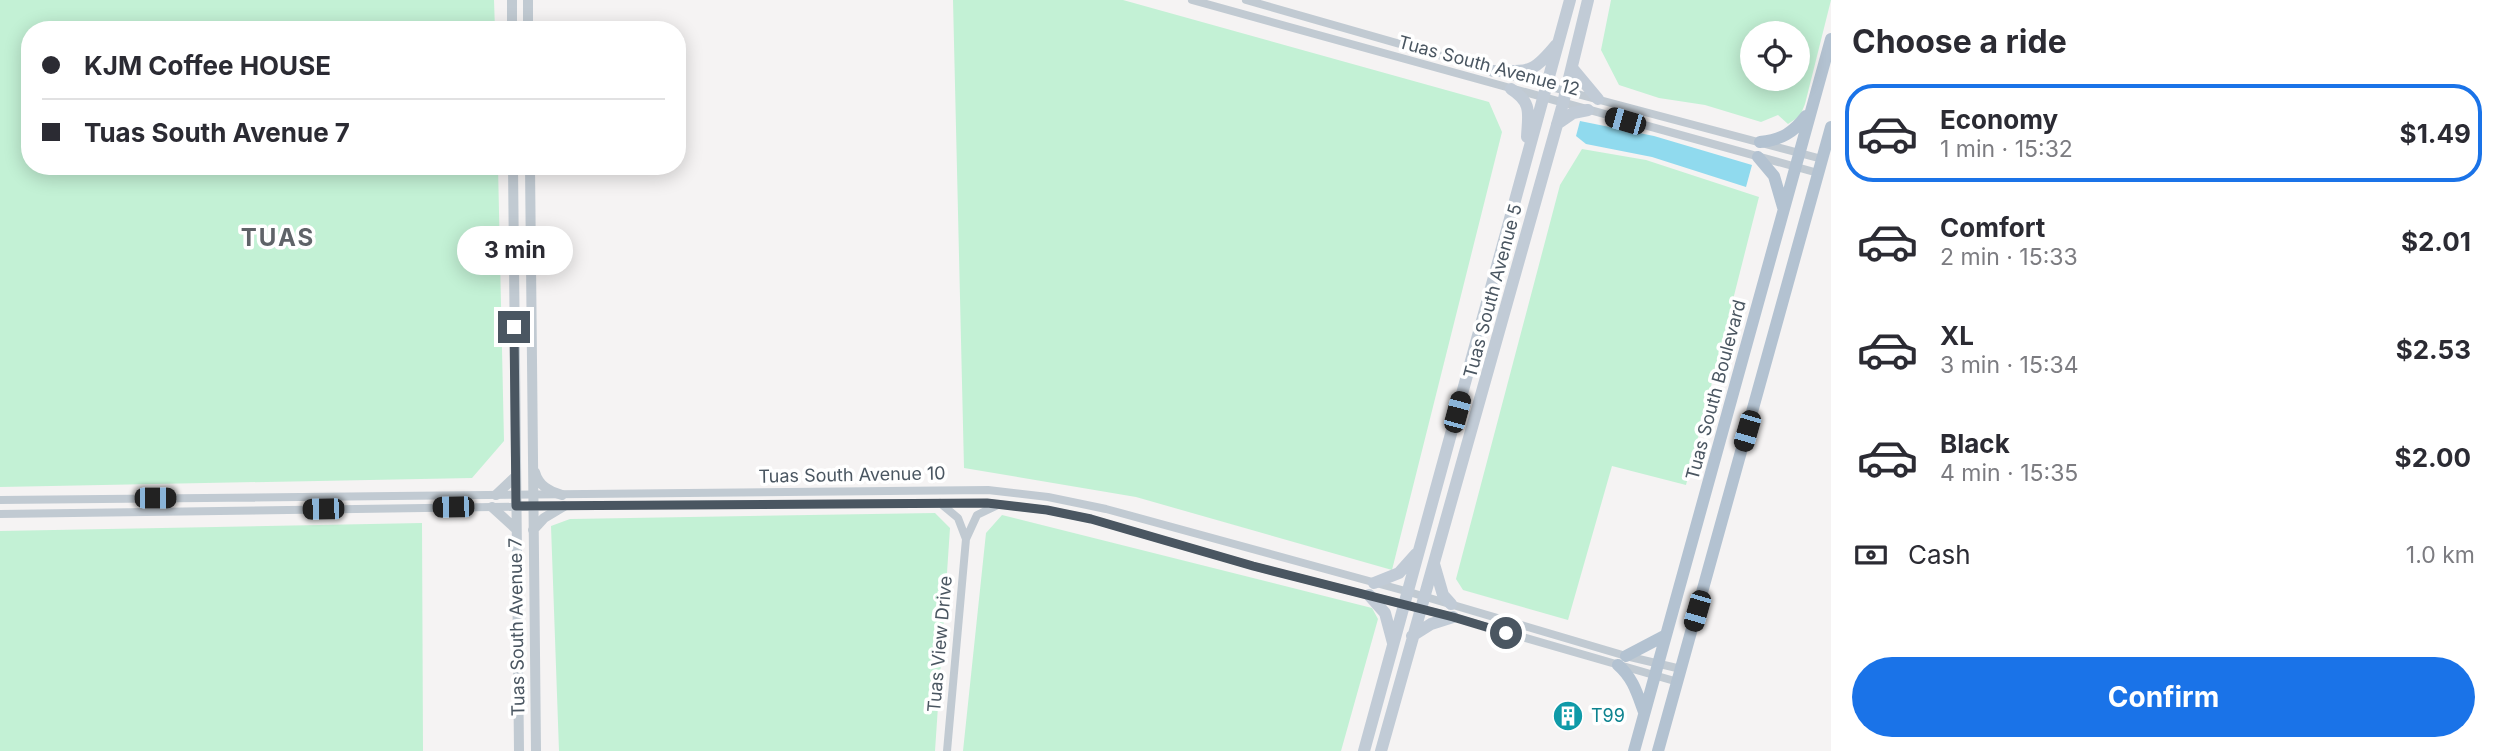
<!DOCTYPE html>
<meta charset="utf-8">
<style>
:root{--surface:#fff;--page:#f2f2f3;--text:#2b2b33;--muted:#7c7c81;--line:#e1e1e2;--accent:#1a73e8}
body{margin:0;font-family:Inter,sans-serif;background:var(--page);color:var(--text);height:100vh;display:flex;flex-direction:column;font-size:26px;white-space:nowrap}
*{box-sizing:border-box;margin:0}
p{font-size:23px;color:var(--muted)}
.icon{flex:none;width:38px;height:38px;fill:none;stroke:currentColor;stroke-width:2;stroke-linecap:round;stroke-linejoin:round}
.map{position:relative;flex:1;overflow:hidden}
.details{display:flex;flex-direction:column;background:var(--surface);width:665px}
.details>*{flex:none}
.guide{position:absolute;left:21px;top:21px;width:665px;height:154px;border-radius:28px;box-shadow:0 4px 18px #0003;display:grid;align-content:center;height:154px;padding:0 21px;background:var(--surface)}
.buttons{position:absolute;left:1740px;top:21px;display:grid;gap:14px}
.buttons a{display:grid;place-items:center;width:70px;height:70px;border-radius:50%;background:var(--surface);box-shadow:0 4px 18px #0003;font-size:35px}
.end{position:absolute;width:32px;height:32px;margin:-16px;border:9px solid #4a5661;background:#fff;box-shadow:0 0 0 4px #fff}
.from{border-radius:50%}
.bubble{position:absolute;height:49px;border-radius:24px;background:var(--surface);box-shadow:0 4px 18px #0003;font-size:23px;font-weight:700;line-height:49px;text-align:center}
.car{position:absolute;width:21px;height:42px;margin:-21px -10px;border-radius:9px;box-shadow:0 0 5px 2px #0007;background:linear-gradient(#222 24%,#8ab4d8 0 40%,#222 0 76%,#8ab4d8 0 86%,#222 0)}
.guide b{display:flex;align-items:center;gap:24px;height:66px;font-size:26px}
.guide b+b{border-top:2px solid var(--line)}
.guide i{width:18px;height:18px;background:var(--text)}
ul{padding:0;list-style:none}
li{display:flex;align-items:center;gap:21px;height:98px;margin:0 14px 10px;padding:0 7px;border:4px solid transparent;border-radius:28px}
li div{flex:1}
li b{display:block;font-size:26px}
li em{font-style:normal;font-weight:700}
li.current{border-color:var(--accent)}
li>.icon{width:63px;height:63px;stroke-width:1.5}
h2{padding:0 21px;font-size:32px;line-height:84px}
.pay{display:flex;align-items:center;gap:18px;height:77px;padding:0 21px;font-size:26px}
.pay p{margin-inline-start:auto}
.primary-button{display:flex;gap:14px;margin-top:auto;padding:14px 21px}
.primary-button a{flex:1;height:80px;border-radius:42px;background:var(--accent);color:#fff;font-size:28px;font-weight:700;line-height:80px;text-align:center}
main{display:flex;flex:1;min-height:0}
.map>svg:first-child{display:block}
.green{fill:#c3f1d5;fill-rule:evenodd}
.water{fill:#90daee}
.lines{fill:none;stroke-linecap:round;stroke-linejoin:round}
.minor{stroke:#c1cad2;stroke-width:8}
.tertiary{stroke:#c1cad2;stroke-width:10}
.secondary{stroke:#c1cbd6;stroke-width:12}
.primary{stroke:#b3c2d1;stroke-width:12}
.route{stroke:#4a5661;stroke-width:9}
.labels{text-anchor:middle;stroke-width:7;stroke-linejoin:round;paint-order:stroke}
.street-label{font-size:18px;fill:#4a5661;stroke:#fff}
.culture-label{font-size:18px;fill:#0d838f;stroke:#fff;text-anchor:start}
.district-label{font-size:24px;font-weight:bold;letter-spacing:2px;fill:#5f6368;stroke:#fff}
</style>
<main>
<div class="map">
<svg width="1831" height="751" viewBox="0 0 1831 751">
<rect width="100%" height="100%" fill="#f5f3f3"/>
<path class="green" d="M0 0H494L495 30H30V166H498L504 441 472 478 0 487Z
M953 0H1123L1489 102 1502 132 1392 570 1136 497 964 468Z
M1611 0H1831L1805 104 1800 116 1788 124 1778 115 1761 122 1705 105 1659 98 1619 85 1601 50ZM1752 33H1797V79H1752Z
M1582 149 1646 160 1759 197 1686 485 1612 466 1568 620 1463 590 1456 579 1560 185Z
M935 513 950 528 935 751H559L551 526 570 519Z
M1002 515 1372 608 1378 619 1341 751H963L986 533Z
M422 523 423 751H0V531Z"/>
<path class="water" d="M1580 121 1654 136 1752 165 1746 187 1652 157 1586 144 1576 136Z"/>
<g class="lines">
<path class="minor" d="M1192 0 1818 173
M1246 0 1547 86 1822 159
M0 500 988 490 1048 497 1106 509 1409 592 1626 656 1681 669
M940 503 958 518 966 539
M0 514 642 505 987 503 1047 510 1091 519 1253 566 1453 617 1678 682
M947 751 966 539 977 515 998 505"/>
<path class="tertiary" d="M512 0V30
M528 0V30
M513 166 519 751
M530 166 536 751
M535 472C539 486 549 491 562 495
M496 495 515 477
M492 507 516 529
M533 530 544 518 564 506"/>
<path class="secondary" d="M1573 69 1598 99
M1493 71C1530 71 1532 74 1556 45
M1511 89C1533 103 1528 114 1527 137
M1557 124 1573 113 1588 110
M1434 564 1443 595 1451 604
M1374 583 1399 573 1416 554
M1369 595 1385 613 1393 643
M1412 636 1431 624 1453 617
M1364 751 1570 0
M1381 751 1562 107 1588 0"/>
<path class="primary" d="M1760 142C1781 140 1793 133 1806 116
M1758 157 1774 176 1783 207
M1626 656 1666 635
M1618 665C1633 678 1637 693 1644 712
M1634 751 1831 39
M1658 751 1831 127"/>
</g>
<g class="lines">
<path class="route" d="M514 327 516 506 987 503 1047 510 1091 519 1253 566 1453 617 1506 633"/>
</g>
<defs>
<g id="building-disc" transform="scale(1.575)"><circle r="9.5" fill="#0f9aa8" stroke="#fff"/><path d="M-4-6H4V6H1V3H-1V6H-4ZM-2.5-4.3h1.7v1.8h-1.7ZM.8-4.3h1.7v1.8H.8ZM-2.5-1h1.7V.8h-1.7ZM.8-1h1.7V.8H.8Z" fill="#fff"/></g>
</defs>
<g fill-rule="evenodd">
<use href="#building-disc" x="1568" y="716"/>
</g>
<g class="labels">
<g class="street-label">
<text transform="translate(1489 66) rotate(15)" y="6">Tuas South Avenue 12</text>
<text transform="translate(1493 291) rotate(-75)" y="6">Tuas South Avenue 5</text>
<text transform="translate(1716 390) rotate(-75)" y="6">Tuas South Boulevard</text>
<text transform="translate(852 475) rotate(-1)" y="6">Tuas South Avenue 10</text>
<text transform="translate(517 627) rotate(-91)" y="6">Tuas South Avenue 7</text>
<text transform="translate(940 644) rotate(-85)" y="6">Tuas View Drive</text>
</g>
<g class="culture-label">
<text x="1591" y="722">T99</text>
</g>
<g class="district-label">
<text x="278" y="246">TUAS</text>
</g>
</g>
</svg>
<div class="buttons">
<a><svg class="icon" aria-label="locate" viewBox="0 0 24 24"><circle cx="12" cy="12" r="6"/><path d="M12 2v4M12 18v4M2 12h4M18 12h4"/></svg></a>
</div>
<i class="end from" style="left:1506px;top:633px"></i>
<i class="end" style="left:514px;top:327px"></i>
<div class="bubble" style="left:457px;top:226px;width:116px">3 min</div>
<i class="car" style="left:1625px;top:121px;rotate:286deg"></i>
<i class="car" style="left:1457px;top:412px;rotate:15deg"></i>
<i class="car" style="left:1747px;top:431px;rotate:196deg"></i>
<i class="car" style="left:155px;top:498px;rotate:90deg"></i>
<i class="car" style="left:453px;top:507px;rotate:269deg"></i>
<i class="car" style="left:323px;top:509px;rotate:269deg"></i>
<i class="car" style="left:1697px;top:611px;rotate:196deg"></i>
<div class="guide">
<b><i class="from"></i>KJM Coffee HOUSE</b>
<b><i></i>Tuas South Avenue 7</b>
</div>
</div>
<section class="details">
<h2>Choose a ride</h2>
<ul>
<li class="current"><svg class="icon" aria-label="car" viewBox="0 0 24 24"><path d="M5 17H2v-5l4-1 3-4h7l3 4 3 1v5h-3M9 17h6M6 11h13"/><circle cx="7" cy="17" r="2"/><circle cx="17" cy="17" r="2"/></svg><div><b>Economy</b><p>1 min · 15:32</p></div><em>$1.49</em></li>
<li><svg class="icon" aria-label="car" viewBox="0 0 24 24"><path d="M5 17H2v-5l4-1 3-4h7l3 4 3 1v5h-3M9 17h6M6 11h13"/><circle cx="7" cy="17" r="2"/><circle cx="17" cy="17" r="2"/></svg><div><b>Comfort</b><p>2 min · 15:33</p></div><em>$2.01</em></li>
<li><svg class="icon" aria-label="car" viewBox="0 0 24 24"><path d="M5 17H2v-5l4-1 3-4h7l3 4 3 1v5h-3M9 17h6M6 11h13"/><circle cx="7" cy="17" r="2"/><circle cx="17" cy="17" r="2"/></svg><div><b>XL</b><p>3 min · 15:34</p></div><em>$2.53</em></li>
<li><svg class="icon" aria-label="car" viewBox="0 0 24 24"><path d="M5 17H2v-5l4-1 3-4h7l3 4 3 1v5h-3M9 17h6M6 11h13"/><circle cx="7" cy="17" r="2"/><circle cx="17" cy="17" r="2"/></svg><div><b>Black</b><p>4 min · 15:35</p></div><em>$2.00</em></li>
</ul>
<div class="pay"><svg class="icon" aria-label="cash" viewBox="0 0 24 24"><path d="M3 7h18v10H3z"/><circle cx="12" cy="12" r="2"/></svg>Cash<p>1.0 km</p></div>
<div class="primary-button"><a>Confirm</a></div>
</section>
</main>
